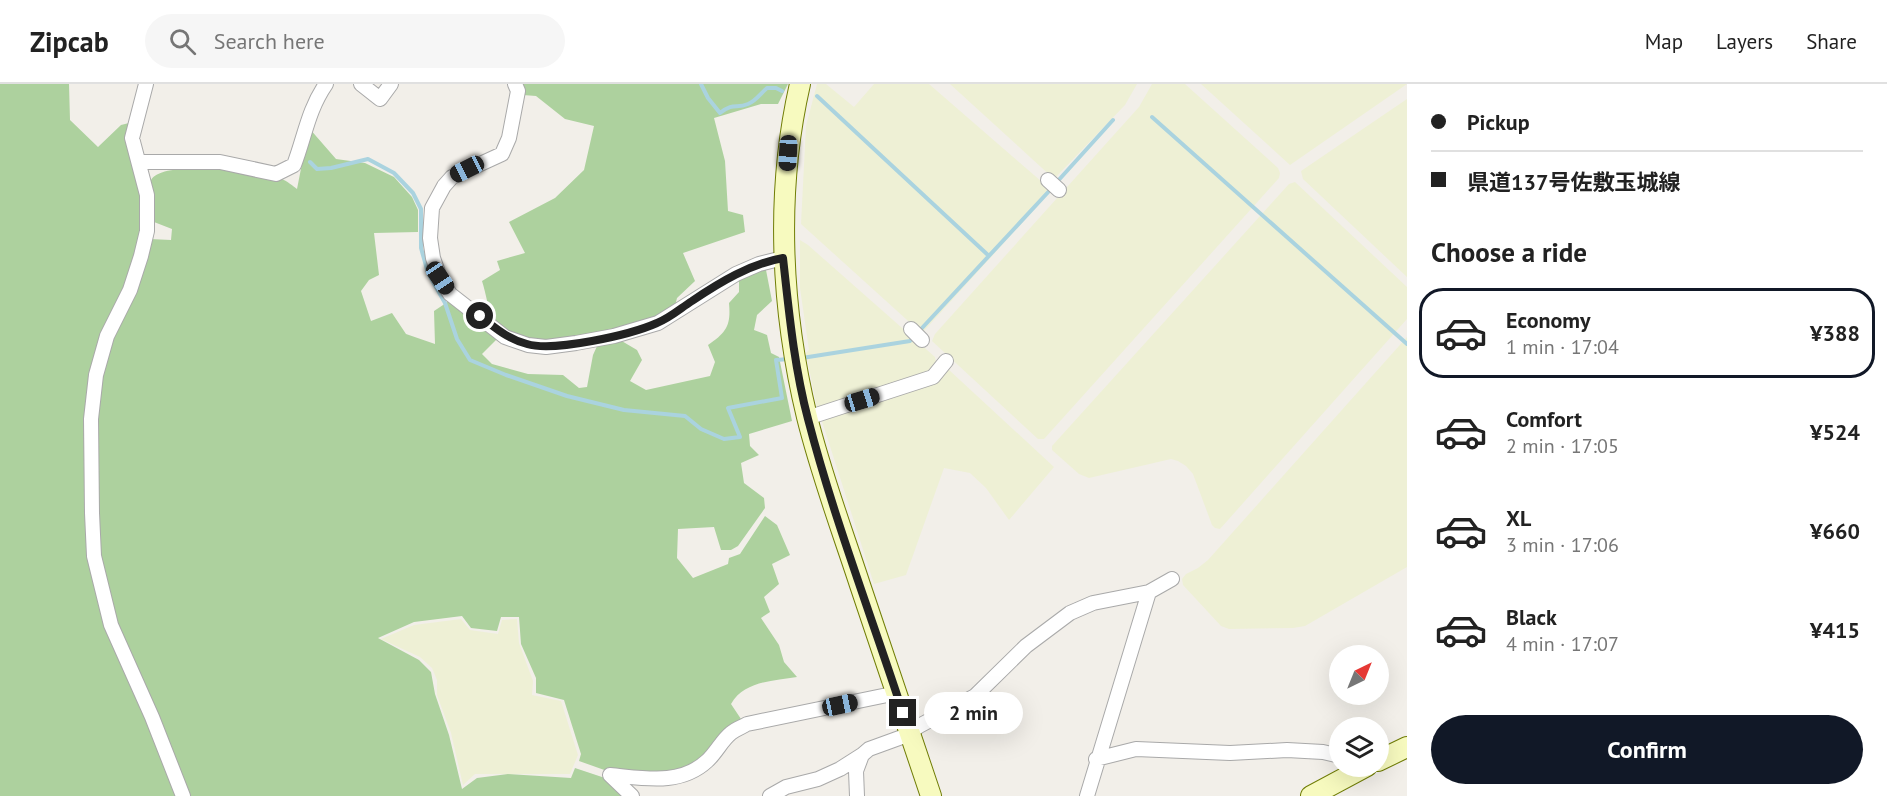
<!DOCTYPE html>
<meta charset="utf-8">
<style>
:root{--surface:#fff;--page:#f6f6f6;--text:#222;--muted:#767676;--line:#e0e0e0;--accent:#111827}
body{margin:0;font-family:"PT Sans","Noto Sans JP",sans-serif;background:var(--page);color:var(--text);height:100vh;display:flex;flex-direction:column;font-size:22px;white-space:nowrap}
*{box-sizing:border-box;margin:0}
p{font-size:20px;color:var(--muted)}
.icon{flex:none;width:33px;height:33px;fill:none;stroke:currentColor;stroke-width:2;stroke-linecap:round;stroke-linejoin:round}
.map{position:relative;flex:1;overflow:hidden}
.panel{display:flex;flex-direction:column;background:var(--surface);width:480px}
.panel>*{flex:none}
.top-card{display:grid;align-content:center;height:132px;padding:0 24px;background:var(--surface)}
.needle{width:39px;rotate:43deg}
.buttons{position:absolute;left:1329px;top:561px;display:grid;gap:12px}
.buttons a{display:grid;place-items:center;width:60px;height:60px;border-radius:50%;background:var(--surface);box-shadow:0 6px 24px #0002;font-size:30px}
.end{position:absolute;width:27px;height:27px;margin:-14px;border:8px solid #222;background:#fff;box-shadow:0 0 0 3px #fff}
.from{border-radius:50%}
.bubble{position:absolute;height:42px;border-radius:21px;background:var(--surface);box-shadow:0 6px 24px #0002;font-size:20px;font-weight:700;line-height:42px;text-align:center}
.car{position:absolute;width:18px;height:36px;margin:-18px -9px;border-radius:8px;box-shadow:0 0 4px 2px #0007;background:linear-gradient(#222 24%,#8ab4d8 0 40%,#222 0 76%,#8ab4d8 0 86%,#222 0)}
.top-card b{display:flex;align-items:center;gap:21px;height:57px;font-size:22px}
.top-card b+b{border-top:2px solid var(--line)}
.top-card i{width:15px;height:15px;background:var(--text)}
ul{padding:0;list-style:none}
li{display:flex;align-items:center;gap:18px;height:90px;margin:0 12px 9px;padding:0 12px;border:3px solid transparent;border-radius:24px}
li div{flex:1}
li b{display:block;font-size:22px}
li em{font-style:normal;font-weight:700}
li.on{border-color:var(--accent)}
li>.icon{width:54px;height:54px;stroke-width:1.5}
h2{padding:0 24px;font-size:27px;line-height:72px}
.cta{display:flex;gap:12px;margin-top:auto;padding:12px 24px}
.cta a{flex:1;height:69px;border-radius:36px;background:var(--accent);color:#fff;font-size:24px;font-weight:700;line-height:69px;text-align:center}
header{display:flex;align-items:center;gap:36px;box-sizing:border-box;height:84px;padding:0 30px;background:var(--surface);border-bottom:2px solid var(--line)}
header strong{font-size:28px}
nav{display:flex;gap:33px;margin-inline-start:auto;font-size:21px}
.search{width:420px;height:54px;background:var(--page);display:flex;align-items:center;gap:15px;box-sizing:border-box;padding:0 21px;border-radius:33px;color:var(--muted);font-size:22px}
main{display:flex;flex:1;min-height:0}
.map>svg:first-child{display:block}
.farmland{fill:#eef0d5}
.forest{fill:#add19e}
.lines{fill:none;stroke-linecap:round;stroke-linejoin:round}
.stream{stroke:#aad3df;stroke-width:4}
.street-casing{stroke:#a9a9a9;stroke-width:16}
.secondary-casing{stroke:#707d05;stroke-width:22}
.street{stroke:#fff;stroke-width:14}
.secondary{stroke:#f7fabf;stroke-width:20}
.route{stroke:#222;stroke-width:8}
</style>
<header>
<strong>Zipcab</strong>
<div class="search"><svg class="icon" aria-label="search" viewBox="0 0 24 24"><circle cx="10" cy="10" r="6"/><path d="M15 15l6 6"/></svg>Search here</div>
<nav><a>Map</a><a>Layers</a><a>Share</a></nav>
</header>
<main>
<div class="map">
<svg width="1407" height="712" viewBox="0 0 1407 712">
<rect width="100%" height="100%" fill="#f2efe9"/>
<path class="farmland" d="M817 0H826L854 23 874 0H929L1049 104 1050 108 923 248 917 245 801 140 806 42Z
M950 0H1137L1125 21 1054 95Z
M1152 0H1185L1278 84 1280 89 1279 94 1044 355H1038L932 257 935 250 1139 23Z
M1201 0H1407L1290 81Z
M1407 15V193L1303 95 1301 87Z
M1295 98 1407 203V235L1220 445 1215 444 1212 441 1193 390 1186 382 1178 377 1171 375 1089 394 1079 390 1052 366V362L1289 100Z
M800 156 808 161 935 273 936 278 933 283 917 294 817 324 806 269 809 266 800 204Z
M1407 253V483L1305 542 1293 544 1229 545 1221 542 1183 501 1182 495 1186 490 1198 484 1208 476Z
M948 285 1054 383 1009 436 986 404 970 389 944 384 906 491 874 500 821 334Z
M461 535 470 546 498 550 502 536 517 535 519 559 533 597 532 611 561 617 578 671 570 690H475L463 701 451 649 437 611V596L432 584 420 573 381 555 414 541Z"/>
<path class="forest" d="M0 0H69L70 36 98 63 121 41 129 39 142 109V141L137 168 88 308 84 355 89 470 178 712H0Z
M521 0H788L778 20H761L714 34 725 77 728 127 743 131 745 148 683 169 695 197 677 214 675 222C668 226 660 232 652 236 619 248 516 274 494 237 488 226 486 209 482 197L500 186 497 177 525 169 509 138 555 114 584 86 594 42 565 35 536 12 523 11Z
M309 44 336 75 365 79 394 93 412 113 418 126V148L374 149 379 191 369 196 361 207 371 237 392 229 406 250 435 260 434 227 449 217 498 254 482 270 492 280 528 290 563 291 579 304 587 303 593 271 598 260 620 256 637 266 642 276 630 297 646 306 710 292 715 278 708 261C727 248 731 241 729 219L739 208V196L759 185 766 186 772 217 757 231 754 246 767 251 771 269 779 273 792 337 749 350 750 362 759 371 741 379 744 399 764 414 765 424 738 462 731 466H721L714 443 678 445 677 474 693 494 728 480 729 474 740 470 765 432 777 441 790 471 772 480 779 500 764 513 770 528 761 534 779 561 784 578 797 593C773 597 744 597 731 620L741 635 726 645 694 683 674 690 610 688 579 677 581 670 564 616 536 609V594L521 560 519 533H501L497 547 471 544 462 532 414 538 378 554 419 576 431 588 435 610 449 651 462 705 477 694 508 690 571 694 575 684 608 695 626 712H186L124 558 108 515 98 475 93 332 112 251 150 155 171 156 172 145 154 138C153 128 147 104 151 96 162 75 262 87 282 95 287 97 293 102 297 105Z"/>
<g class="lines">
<path class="stream" d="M701 0 708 14 720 29C734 18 736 25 748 20 756 17 761 9 767 4H776L782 7
M817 12 989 172
M1152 33 1407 260
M310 78 317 85 331 84 368 75 394 89 413 109 421 125V164L428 189 445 219 457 255 470 276 506 291 567 312 624 326 685 332 701 345 724 355 740 353 728 324 782 314 776 276 789 275
M1056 99 1113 36
M802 274 910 257 1051 105"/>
<g class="street-casing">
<path id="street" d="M146 0 132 54 147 111V147L141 172 130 206 107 252 96 291 91 335 92 429 94 472 111 541 152 633 183 712
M361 0 380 15 391 0
M515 0 518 7 509 54 502 70 452 93 444 102 432 124 430 154 433 174 440 194 450 210 505 253 528 261 546 263 576 259 614 252 658 239 736 190 759 180 783 174
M139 78H220L276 90 294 81C305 52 308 26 326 0
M1048 96 1059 106
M911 245 922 256
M807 334 933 293 946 277
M1096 675 1136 665 1230 669 1287 666 1323 668 1340 672
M610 691C644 694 680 702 707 677 716 669 722 656 731 649 736 645 742 643 747 640L897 609
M610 691 632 712
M770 712 786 703 818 695 840 685 862 671
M857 712 856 687 862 671 869 665 902 653 919 642 975 612 1026 562 1070 529 1093 519 1149 508 1172 495
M1087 712 1149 508"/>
</g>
<g class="secondary-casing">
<path id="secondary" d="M800 0C775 109 781 225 807 333 821 390 842 446 860 501 884 572 908 642 931 712
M1378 677 1407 663
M1311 712 1367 682"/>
</g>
<use href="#street" class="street"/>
<use href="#secondary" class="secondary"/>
</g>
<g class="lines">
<path class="route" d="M480 232C495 244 508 255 527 260 554 268 630 251 657 239 670 234 681 224 692 217 720 198 750 180 783 174 789 228 794 282 808 335 834 435 871 531 903 629"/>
</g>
</svg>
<div class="buttons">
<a><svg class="needle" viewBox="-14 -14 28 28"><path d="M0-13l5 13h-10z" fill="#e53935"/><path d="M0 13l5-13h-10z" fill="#767676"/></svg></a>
<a><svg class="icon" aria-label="layers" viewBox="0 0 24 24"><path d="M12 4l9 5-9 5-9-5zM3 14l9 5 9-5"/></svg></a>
</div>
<i class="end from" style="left:480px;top:232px"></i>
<i class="end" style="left:903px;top:629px"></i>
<div class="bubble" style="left:924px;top:608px;width:99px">2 min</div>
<i class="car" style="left:788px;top:69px;rotate:183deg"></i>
<i class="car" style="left:467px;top:85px;rotate:243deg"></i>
<i class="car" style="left:440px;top:194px;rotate:146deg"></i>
<i class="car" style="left:862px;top:316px;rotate:73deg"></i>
<i class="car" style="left:840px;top:621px;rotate:78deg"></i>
</div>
<section class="panel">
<div class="top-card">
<b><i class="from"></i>Pickup</b>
<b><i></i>県道137号佐敷玉城線</b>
</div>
<h2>Choose a ride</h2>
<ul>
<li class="on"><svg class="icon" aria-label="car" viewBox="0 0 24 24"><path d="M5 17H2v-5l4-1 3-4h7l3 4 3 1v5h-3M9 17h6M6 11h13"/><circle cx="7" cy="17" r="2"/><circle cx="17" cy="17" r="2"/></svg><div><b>Economy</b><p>1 min · 17:04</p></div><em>¥388</em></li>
<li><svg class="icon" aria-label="car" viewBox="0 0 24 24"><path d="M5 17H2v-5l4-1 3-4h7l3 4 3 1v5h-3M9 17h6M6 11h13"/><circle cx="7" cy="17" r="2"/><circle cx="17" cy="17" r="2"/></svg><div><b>Comfort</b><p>2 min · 17:05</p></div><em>¥524</em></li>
<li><svg class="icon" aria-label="car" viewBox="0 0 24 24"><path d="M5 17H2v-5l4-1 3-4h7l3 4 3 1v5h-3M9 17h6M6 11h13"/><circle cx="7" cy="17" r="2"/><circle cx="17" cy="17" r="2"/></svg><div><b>XL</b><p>3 min · 17:06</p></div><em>¥660</em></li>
<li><svg class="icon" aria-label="car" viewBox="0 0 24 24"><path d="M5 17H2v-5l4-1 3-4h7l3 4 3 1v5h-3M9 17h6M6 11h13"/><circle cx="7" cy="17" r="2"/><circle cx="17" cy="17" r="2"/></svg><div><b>Black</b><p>4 min · 17:07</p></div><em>¥415</em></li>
</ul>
<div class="cta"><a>Confirm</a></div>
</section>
</main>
